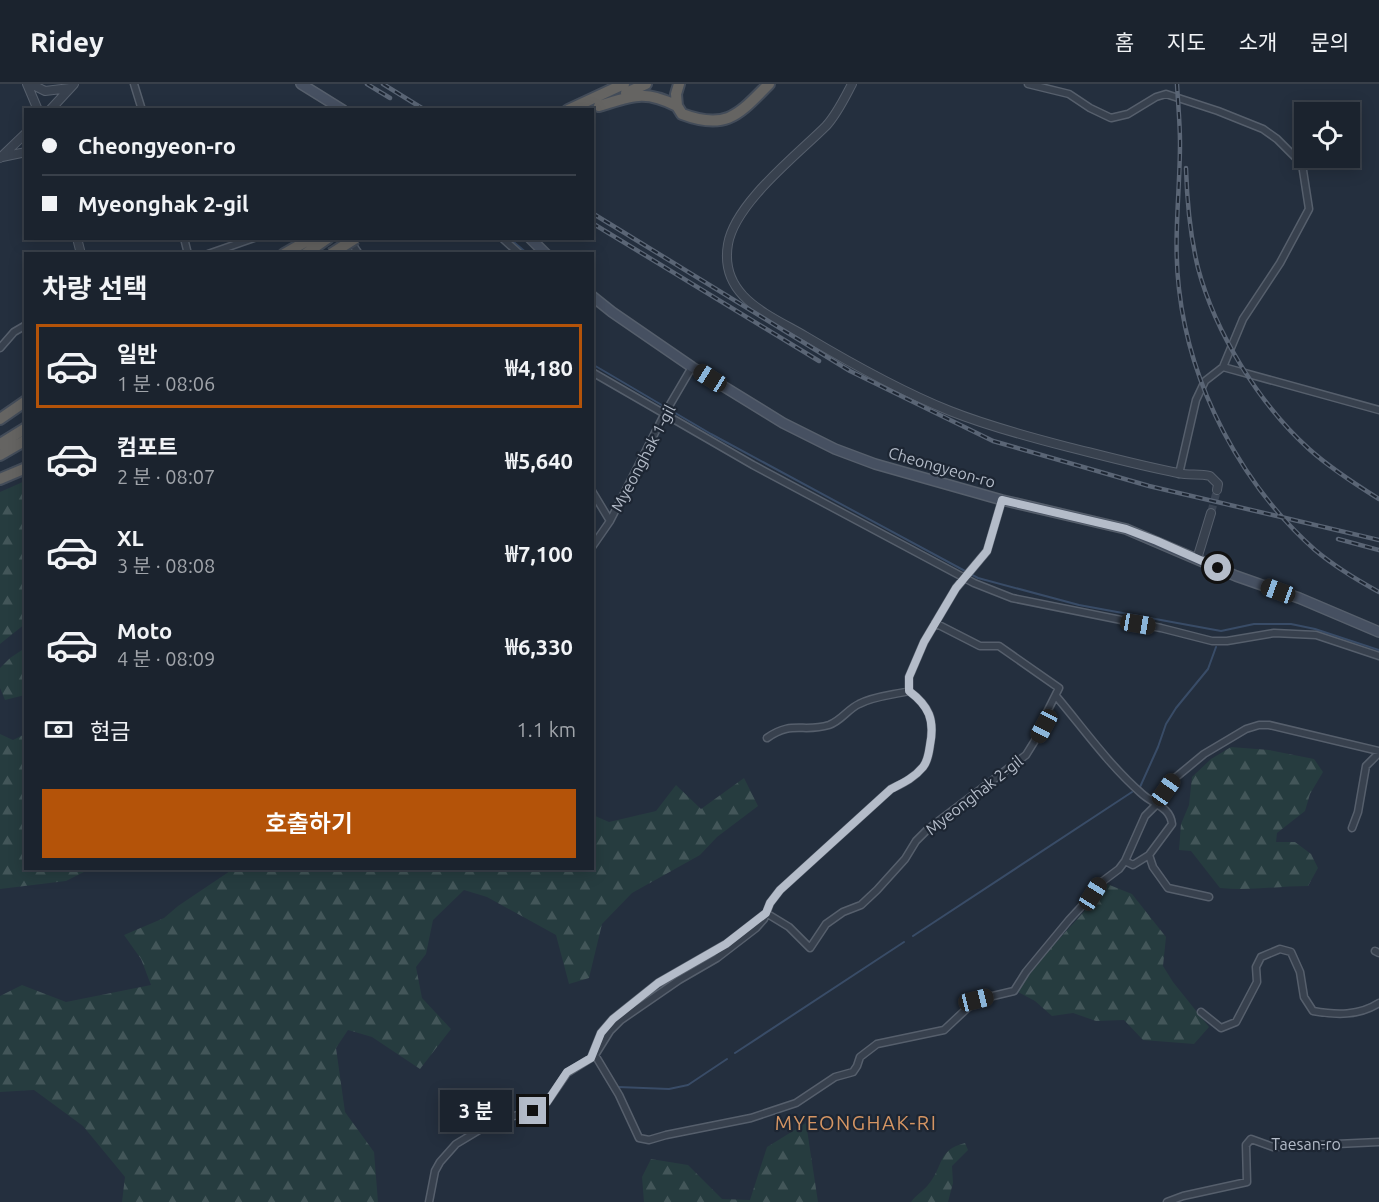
<!DOCTYPE html>
<html lang="ko">
<meta charset="utf-8">
<style>
:root{--surface:#1b232e;--page:#242b36;--text:#f1f3f6;--muted:#a0a4aa;--line:#39404a;--accent:#b45309}
body{margin:0;font-family:Ubuntu,"Noto Sans KR",sans-serif;background:var(--page);color:var(--text);height:100vh;display:flex;flex-direction:column;font-size:22px;white-space:nowrap}
*{box-sizing:border-box;margin:0}
p{font-size:20px;color:var(--muted)}
.icon{flex:none;width:33px;height:33px;fill:none;stroke:currentColor;stroke-width:2;stroke-linecap:round;stroke-linejoin:round}
.map{position:relative;flex:1;overflow:hidden}
.panel{position:absolute;left:24px;top:168px;width:570px;height:618px;display:flex;flex-direction:column;background:var(--surface);border-radius:0px;box-shadow:0 3px 15px #0003,0 0 0 2px var(--line)}
.panel>*{flex:none}
.guide{position:absolute;left:24px;top:24px;width:570px;height:132px;border-radius:0px;box-shadow:0 3px 15px #0003,0 0 0 2px var(--line);display:grid;align-content:center;height:132px;padding:0 18px;background:var(--surface)}
.buttons{position:absolute;left:1294px;top:18px;display:grid;gap:12px}
.buttons a{display:grid;place-items:center;width:66px;height:66px;border-radius:0px;background:var(--surface);box-shadow:0 3px 15px #0003,0 0 0 2px var(--line);font-size:30px}
.end{position:absolute;width:27px;height:27px;margin:-14px;border:8px solid #b4bcc9;background:#111;box-shadow:0 0 0 3px #111}
.from{border-radius:50%}
.bubble{position:absolute;height:42px;border-radius:0px;background:var(--surface);box-shadow:0 3px 15px #0003,0 0 0 2px var(--line);font-size:20px;font-weight:600;line-height:42px;text-align:center}
.car{position:absolute;width:18px;height:36px;margin:-18px -9px;border-radius:8px;box-shadow:0 0 4px 2px #0007;background:linear-gradient(#222 24%,#8ab4d8 0 40%,#222 0 76%,#8ab4d8 0 86%,#222 0)}
.guide b{display:flex;align-items:center;gap:21px;height:57px;font-size:22px}
.guide b+b{border-top:2px solid var(--line)}
.guide i{width:15px;height:15px;background:var(--text)}
ul{padding:0;list-style:none}
li{display:flex;align-items:center;gap:18px;height:84px;margin:0 12px 9px;padding:0 6px;border:3px solid transparent;border-radius:0px}
li div{flex:1}
li b{display:block;font-size:22px}
li em{font-style:normal;font-weight:600}
li.active{border-color:var(--accent)}
li>.icon{width:54px;height:54px;stroke-width:1.5}
h2{padding:0 18px;font-size:27px;line-height:72px}
.pay{display:flex;align-items:center;gap:15px;height:66px;padding:0 18px;font-size:22px}
.pay p{margin-inline-start:auto}
.primary-button{display:flex;gap:12px;margin-top:auto;padding:12px 18px}
.primary-button a{flex:1;height:69px;border-radius:0px;background:var(--accent);color:#fff;font-size:24px;font-weight:600;line-height:69px;text-align:center}
header{display:flex;align-items:center;gap:36px;box-sizing:border-box;height:84px;padding:0 30px;background:var(--surface);border-bottom:2px solid var(--line)}
header strong{font-size:28px}
nav{display:flex;gap:33px;margin-inline-start:auto;font-size:21px}
.map>svg:first-child{display:block}
.forest{fill:url(#forest-firs)}
.lines{fill:none;stroke-linecap:round;stroke-linejoin:round}
.stream{stroke:#394c67;stroke-width:2}
.tertiary-tunnel{stroke:#3a4453;stroke-width:8;stroke-dasharray:8 4;stroke-linecap:butt}
.minor-casing{stroke:#565f6c;stroke-width:9}
.tertiary-casing{stroke:#565f6c;stroke-width:10}
.secondary-casing{stroke:#565f6c;stroke-width:12}
.trunk-casing{stroke:#434c59;stroke-width:14}
.minor{stroke:#38414e;stroke-width:6}
.tertiary{stroke:#38414e;stroke-width:8}
.secondary{stroke:#465061;stroke-width:9}
.trunk{stroke:#656462;stroke-width:10}
.rail-casing{stroke:#5a6575;stroke-width:4.5}
.rail{stroke:#1d2633;stroke-width:2;stroke-dasharray:7;stroke-linecap:butt}
.trunk-bridge-casing{stroke:#434c59;stroke-width:14;stroke-linecap:butt}
.trunk-bridge{stroke:#656462;stroke-width:10}
.route{stroke:#b4bcc9;stroke-width:8}
.labels{text-anchor:middle;stroke-width:4.5;stroke-linejoin:round;paint-order:stroke}
.street-label{font-size:16px;fill:#b4bcc9;stroke:#1d2633}
.quarter-label{font-size:20px;letter-spacing:1.5px;fill:#d59563;stroke:#1d2633}
</style>
<header>
<strong>Ridey</strong>
<nav><a>홈</a><a>지도</a><a>소개</a><a>문의</a></nav>
</header>
<div class="map">
<svg width="1379" height="1118" viewBox="0 0 1379 1118">
<defs>
<pattern id="forest-firs" width="22" height="20" patternUnits="userSpaceOnUse" patternTransform="scale(1.5)"><rect width="22" height="20" fill="#263c3f"/><path d="M5 1l3.5 6h-7zM16 11l3.5 6h-7z" fill="#435659"/></pattern>
</defs>
<rect width="100%" height="100%" fill="#242f3e"/>
<path class="forest" d="M25 397V540L0 560V408Z
M25 564V611L5 616 0 604V584L10 574Z
M0 650 13 656 25 650 26 784 90 785 66 797 0 805Z
M1231 663 1269 666 1314 675 1323 688 1310 710 1305 727 1277 749 1276 758H1295L1311 770 1318 784 1308 802C1279 802 1249 807 1220 804L1191 767 1179 766 1181 740 1189 721 1192 693 1211 675Z
M744 694 758 722 717 753 700 771 632 809 602 840 589 894 569 900 556 851 487 813 464 806 433 836 426 870 416 883 422 914 451 945 420 985 372 953 348 946 336 964 345 1028 374 1068 378 1118H122L125 1093 83 1042 34 1006 0 1008V912L22 901 66 918 151 901 141 875 124 851 164 834 178 822 233 785 592 784 593 731 609 738 656 727 676 701 701 725Z
M1107 800 1132 810 1166 853 1163 882 1173 898 1209 943 1194 960 1143 956 1124 936 1096 937 1073 929 1052 932 1035 917 1018 908C1042 868 1079 837 1107 800Z
M806 1039 818 1118H644L642 1093 651 1075 688 1081 722 1115 750 1116 767 1063Z
M965 1059 968 1066 952 1082 953 1099 948 1118H911C916 1111 923 1107 928 1101 944 1082 937 1066 965 1059Z"/>
<g class="lines">
<path class="stream" d="M509 154 528 170
M592 280 711 350 978 494 1079 521 1221 547 1254 540H1291L1315 545 1379 566
M1140 703 1158 663 1166 640 1176 624 1208 585 1216 563
M913 852 1132 708
M735 969 904 858
M618 1003 669 1005 688 1001 727 975"/>
<path class="tertiary-tunnel" d="M1211 429 1217 406"/>
<g class="minor-casing">
<path id="minor" d="M134 0 142 26
M1028 0 1069 10 1090 24 1111 34 1128 30 1156 13 1166 10 1218 27 1263 45 1277 55 1302 80 1309 125 1280 179 1243 235 1223 283 1379 326
M184 154 188 170
M502 154 520 170
M349 155 359 170
M208 170 254 154
M0 264 14 248 26 241
M592 288 753 381 974 499 1012 514 1161 544 1212 557H1227L1274 549 1316 551 1379 572
M1179 390 1196 316 1205 297 1223 283
M592 407 610 437
M592 463 610 437 665 329 692 283
M1056 612C1083 644 1109 681 1141 709 1152 720 1170 722 1172 740L1149 771 1133 781 1125 777
M767 654C792 636 803 649 829 641 841 637 848 625 859 620 874 612 893 611 909 607V593L924 558 956 504 987 467 1002 416
M1352 744 1358 728 1366 682 1379 669
M1149 771 1153 783 1168 804 1209 813
M766 829 789 843 810 864 826 840 843 828 861 821 877 806 905 775 916 757 928 745 1026 671 1044 642 1046 630 1059 604 999 562H980L935 539
M1375 867 1379 869
M1201 928 1221 944 1236 938 1257 898 1256 883 1261 873 1280 865 1291 868 1300 888 1304 913 1313 927C1336 931 1359 932 1379 919
M593 969 595 971 610 947 621 936 679 896 717 874 756 844 764 835 770 819 780 806 891 705C903 699 914 694 923 683 928 677 929 668 930 661 935 635 929 622 909 607
M595 971 619 1011 639 1054 649 1056 666 1051 751 1034 796 1019 835 993 853 988 857 982 860 973 877 960 944 946 976 916 1014 907 1026 888 1069 836 1093 810 1099 800 1119 785 1125 777 1145 732 1157 720 1175 694 1204 670 1246 645 1259 641H1269L1379 667
M429 1118 435 1087 440 1078 456 1060 501 1033H510L533 1027 547 1018 567 989 591 974 601 949 613 935 658 899 726 860 766 829
M1167 1118 1183 1112 1247 1098 1246 1061 1251 1055 1273 1063 1379 1058"/>
</g>
<g class="tertiary-casing">
<path id="tertiary" d="M27 0 38 26
M31 0 45 7 70 4
M852 0C844 15 837 30 826 42 797 71 735 119 728 160 719 212 767 230 805 252 852 280 900 307 950 327 988 342 1029 353 1068 363 1104 372 1141 382 1178 389 1189 392 1199 389 1210 392L1218 400 1217 406
M50 26 74 0
M2 73 26 68
M0 74 26 49
M77 154 81 170
M1197 475 1211 429"/>
</g>
<g class="secondary-casing">
<path id="secondary" d="M301 0 343 26
M530 154 546 170
M592 212 612 228 692 283 783 339 835 365 875 380 1002 416 1126 445 1236 492 1299 514 1379 548"/>
</g>
<g class="trunk-casing">
<path id="trunk" d="M626 9 646 0
M599 22C632 12 644 5 677 22L676 10 679 0
M677 22 682 30C727 47 739 30 769 0
M568 26 624 0
M284 170 312 154
M305 170 328 154
M0 335 26 317
M0 360 26 344
M0 371 26 356
M0 395 26 384"/>
</g>
<use href="#minor" class="minor"/>
<use href="#tertiary" class="tertiary"/>
<use href="#secondary" class="secondary"/>
<use href="#trunk" class="trunk"/>
<g class="rail-casing">
<path id="rail" d="M367 0 390 14
M383 0 425 26
M1177 0C1178 20 1180 39 1180 59 1180 108 1173 156 1179 205 1190 303 1241 400 1315 466 1334 482 1357 496 1379 508
M1186 84C1187 118 1190 151 1198 184 1215 248 1259 320 1309 365 1330 384 1355 400 1379 415
M592 129 850 287 993 357 1149 402 1379 456
M592 139 819 277
M1338 455 1379 466"/>
</g>
<use href="#rail" class="rail"/>
<g class="trunk-bridge-casing">
<path id="trunk-bridge" d="M331 170 356 154"/>
</g>
<use href="#trunk-bridge" class="trunk-bridge"/>
</g>
<g class="lines">
<path class="route" d="M533 1027 547 1018 567 988 591 974 601 949 613 935 658 899 726 860 766 829 770 819 780 806 891 705C903 699 914 694 923 683 928 677 929 668 930 661 935 636 929 622 909 607V593L924 558 956 504 987 467 1002 416 1126 445 1157 457 1218 484"/>
</g>
<g class="labels">
<g class="street-label">
<text transform="translate(643 374) rotate(-62)" y="6">Myeonghak 1-gil</text>
<text transform="translate(942 383) rotate(16)" y="6">Cheongyeon-ro</text>
<text transform="translate(974 711) rotate(-38)" y="6">Myeonghak 2-gil</text>
<text x="1306" y="1066">Taesan-ro</text>
</g>
<g class="quarter-label">
<text x="856" y="1046">MYEONGHAK-RI</text>
</g>
</g>
</svg>
<div class="buttons">
<a><svg class="icon" aria-label="locate" viewBox="0 0 24 24"><circle cx="12" cy="12" r="6"/><path d="M12 2v4M12 18v4M2 12h4M18 12h4"/></svg></a>
</div>
<i class="end from" style="left:1218px;top:484px"></i>
<i class="end" style="left:533px;top:1027px"></i>
<div class="bubble" style="left:440px;top:1006px;width:72px">3 분</div>
<i class="car" style="left:710px;top:294px;rotate:302deg"></i>
<i class="car" style="left:1278px;top:507px;rotate:290deg"></i>
<i class="car" style="left:1138px;top:540px;rotate:100deg"></i>
<i class="car" style="left:1044px;top:642px;rotate:208deg"></i>
<i class="car" style="left:1166px;top:706px;rotate:35deg"></i>
<i class="car" style="left:1093px;top:810px;rotate:32deg"></i>
<i class="car" style="left:976px;top:916px;rotate:76deg"></i>
<div class="guide">
<b><i class="from"></i>Cheongyeon-ro</b>
<b><i></i>Myeonghak 2-gil</b>
</div>
<section class="panel">
<h2>차량 선택</h2>
<ul>
<li class="active"><svg class="icon" aria-label="car" viewBox="0 0 24 24"><path d="M5 17H2v-5l4-1 3-4h7l3 4 3 1v5h-3M9 17h6M6 11h13"/><circle cx="7" cy="17" r="2"/><circle cx="17" cy="17" r="2"/></svg><div><b>일반</b><p>1 분 · 08:06</p></div><em>₩4,180</em></li>
<li><svg class="icon" aria-label="car" viewBox="0 0 24 24"><path d="M5 17H2v-5l4-1 3-4h7l3 4 3 1v5h-3M9 17h6M6 11h13"/><circle cx="7" cy="17" r="2"/><circle cx="17" cy="17" r="2"/></svg><div><b>컴포트</b><p>2 분 · 08:07</p></div><em>₩5,640</em></li>
<li><svg class="icon" aria-label="car" viewBox="0 0 24 24"><path d="M5 17H2v-5l4-1 3-4h7l3 4 3 1v5h-3M9 17h6M6 11h13"/><circle cx="7" cy="17" r="2"/><circle cx="17" cy="17" r="2"/></svg><div><b>XL</b><p>3 분 · 08:08</p></div><em>₩7,100</em></li>
<li><svg class="icon" aria-label="car" viewBox="0 0 24 24"><path d="M5 17H2v-5l4-1 3-4h7l3 4 3 1v5h-3M9 17h6M6 11h13"/><circle cx="7" cy="17" r="2"/><circle cx="17" cy="17" r="2"/></svg><div><b>Moto</b><p>4 분 · 08:09</p></div><em>₩6,330</em></li>
</ul>
<div class="pay"><svg class="icon" aria-label="cash" viewBox="0 0 24 24"><path d="M3 7h18v10H3z"/><circle cx="12" cy="12" r="2"/></svg>현금<p>1.1 km</p></div>
<div class="primary-button"><a>호출하기</a></div>
</section>
</div>
